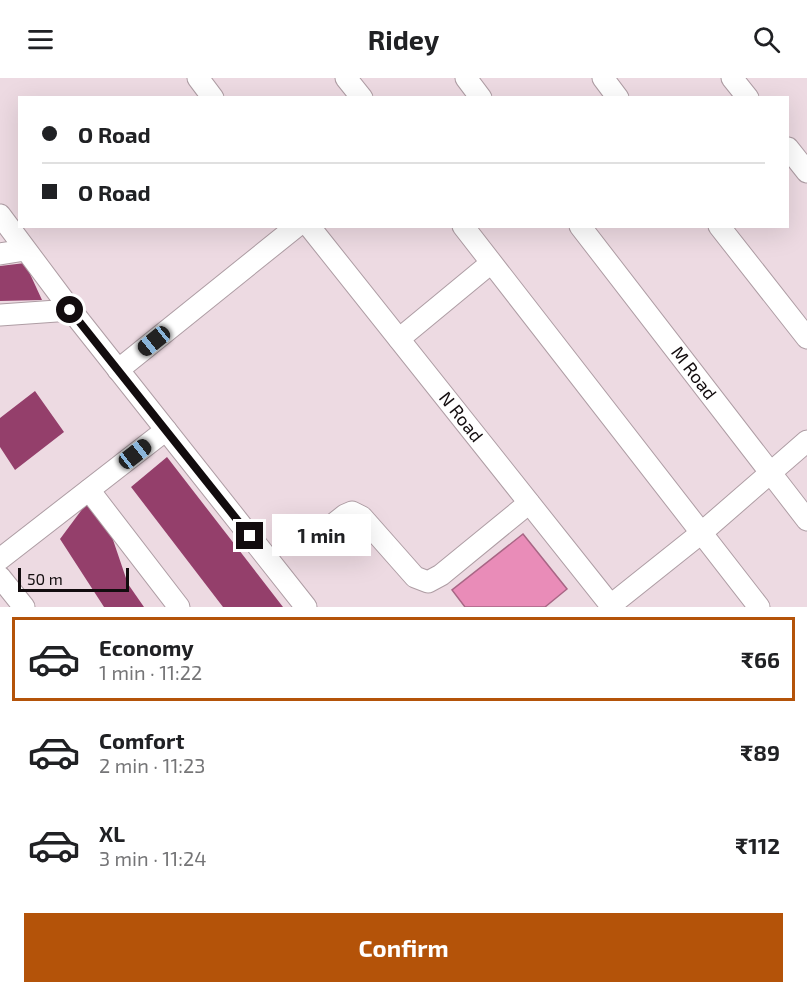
<!DOCTYPE html>
<meta charset="utf-8">
<style>
:root{--surface:#fff;--page:#f2f2f2;--text:#202124;--muted:#757577;--line:#e0e0e0;--accent:#b45309}
body{margin:0;font-family:"Exo 2",sans-serif;background:var(--page);color:var(--text);height:100vh;display:flex;flex-direction:column;font-size:22px;white-space:nowrap}
*{box-sizing:border-box;margin:0}
p{font-size:20px;color:var(--muted)}
.icon{flex:none;width:33px;height:33px;fill:none;stroke:currentColor;stroke-width:2;stroke-linecap:round;stroke-linejoin:round}
.map{position:relative;height:529px;overflow:hidden}
.side{display:flex;flex-direction:column;background:var(--surface);flex:1}
.side>*{flex:none}
.top-card{position:absolute;left:18px;top:18px;width:771px;height:132px;border-radius:0px;box-shadow:0 6px 24px #0002;display:grid;align-content:center;height:132px;padding:0 24px;background:var(--surface)}
.scale{position:absolute;left:18px;bottom:15px;width:111px;box-sizing:border-box;padding-left:6px;border:3px solid #120c0e;border-top:0;font-size:16px;line-height:21px;white-space:nowrap;color:#120c0e;-webkit-text-stroke:4px #eddae2;paint-order:stroke}
.end{position:absolute;width:27px;height:27px;margin:-14px;border:8px solid #120c0e;background:#fff;box-shadow:0 0 0 3px #fff}
.from{border-radius:50%}
.bubble{position:absolute;height:42px;border-radius:0px;background:var(--surface);box-shadow:0 6px 24px #0002;font-size:20px;font-weight:700;line-height:42px;text-align:center}
.car{position:absolute;width:18px;height:36px;margin:-18px -9px;border-radius:8px;box-shadow:0 0 4px 2px #0007;background:linear-gradient(#222 24%,#8ab4d8 0 40%,#222 0 76%,#8ab4d8 0 86%,#222 0)}
.top-card b{display:flex;align-items:center;gap:21px;height:57px;font-size:22px}
.top-card b+b{border-top:2px solid var(--line)}
.top-card i{width:15px;height:15px;background:var(--text)}
ul{padding:10px 0 0;list-style:none}
li{display:flex;align-items:center;gap:18px;height:84px;margin:0 12px 9px;padding:0 12px;border:3px solid transparent;border-radius:0px}
li div{flex:1}
li b{display:block;font-size:22px}
li em{font-style:normal;font-weight:700}
li.active{border-color:var(--accent)}
li>.icon{width:54px;height:54px;stroke-width:1.5}
.cta{display:flex;gap:12px;margin-top:auto;padding:12px 24px}
.cta a{flex:1;height:69px;border-radius:0px;background:var(--accent);color:#fff;font-size:24px;font-weight:700;line-height:69px;text-align:center}
header{display:flex;justify-content:space-between;align-items:center;height:78px;padding:0 24px;background:var(--surface);font-size:27px;font-weight:700}
.map>svg:first-child{display:block}
.water{fill:#e98cb8;stroke:#a86685;stroke-width:1.5}
.building{fill:#943f6b}
.lines{fill:none;stroke-linecap:round;stroke-linejoin:round}
.minor-casing{stroke:#ae9da4;stroke-width:23}
.minor{stroke:#fff;stroke-width:21}
.route{stroke:#120c0e;stroke-width:8}
.labels{text-anchor:middle;stroke-width:6;stroke-linejoin:round;paint-order:stroke}
.street-label{font-size:18px;fill:#120c0e;stroke:#eddae2}
</style>
<header><svg class="icon" aria-label="menu" viewBox="0 0 24 24"><path d="M4 6h16M4 12h16M4 18h16"/></svg>Ridey<svg class="icon" aria-label="search" viewBox="0 0 24 24"><circle cx="10" cy="10" r="6"/><path d="M15 15l6 6"/></svg></header>
<div class="map">
<svg width="807" height="529" viewBox="0 0 807 529">
<rect width="100%" height="100%" fill="#eddae2"/>
<path class="water" d="M523 456 567 511 545 529H465L452 512Z"/>
<path class="building" d="M25 185 42 222 0 223V188Z
M35 313 64 354 15 392 0 369V340Z
M167 379 283 529H223L131 409Z
M86 426 111 456 128 506 144 529H104L60 461Z"/>
<g class="lines">
<g class="minor-casing">
<g id="minor">
<path d="M198 0 213 20"/>
<path d="M346 0 362 20"/>
<path d="M466 0 481 20"/>
<path d="M603 0 618 20"/>
<path d="M732 0 748 20"/>
<path d="M788 70 807 94"/>
<path d="M0 137 71 232 306 529"/>
<path id="s1" d="M309 148 612 529"/>
<path d="M463 148 759 529"/>
<path id="s2" d="M580 148 807 442"/>
<path d="M719 148 807 260"/>
<path d="M0 176 25 172"/>
<path d="M0 237 71 232"/>
<path d="M399 261 491 185"/>
<path d="M118 292 297 148"/>
<path d="M89 412 179 529"/>
<path d="M316 460 345 437 352 434 362 439 415 499 428 504 441 497 529 425"/>
<path d="M0 481 166 352"/>
<path d="M0 499 24 529"/>
<path d="M611 527 700 456 807 363"/>
</g>
</g>
<use href="#minor" class="minor"/>
</g>
<g class="lines">
<path class="route" d="M70 232 250 458"/>
</g>
<g class="labels">
<g class="street-label">
<text dy="6" stroke="none"><textPath href="#s2" startOffset="186">M Road</textPath></text>
<text dy="6" stroke="none"><textPath href="#s1" startOffset="244">N Road</textPath></text>
</g>
</g>
</svg>
<div class="scale">50 m</div>
<i class="end from" style="left:70px;top:232px"></i>
<i class="end" style="left:250px;top:458px"></i>
<div class="bubble" style="left:272px;top:436px;width:99px">1 min</div>
<i class="car" style="left:154px;top:263px;rotate:231deg"></i>
<i class="car" style="left:135px;top:376px;rotate:52deg"></i>
<div class="top-card">
<b><i class="from"></i>O Road</b>
<b><i></i>O Road</b>
</div>
</div>
<section class="side">
<ul>
<li class="active"><svg class="icon" aria-label="car" viewBox="0 0 24 24"><path d="M5 17H2v-5l4-1 3-4h7l3 4 3 1v5h-3M9 17h6M6 11h13"/><circle cx="7" cy="17" r="2"/><circle cx="17" cy="17" r="2"/></svg><div><b>Economy</b><p>1 min · 11:22</p></div><em>₹66</em></li>
<li><svg class="icon" aria-label="car" viewBox="0 0 24 24"><path d="M5 17H2v-5l4-1 3-4h7l3 4 3 1v5h-3M9 17h6M6 11h13"/><circle cx="7" cy="17" r="2"/><circle cx="17" cy="17" r="2"/></svg><div><b>Comfort</b><p>2 min · 11:23</p></div><em>₹89</em></li>
<li><svg class="icon" aria-label="car" viewBox="0 0 24 24"><path d="M5 17H2v-5l4-1 3-4h7l3 4 3 1v5h-3M9 17h6M6 11h13"/><circle cx="7" cy="17" r="2"/><circle cx="17" cy="17" r="2"/></svg><div><b>XL</b><p>3 min · 11:24</p></div><em>₹112</em></li>
</ul>
<div class="cta"><a>Confirm</a></div>
</section>
